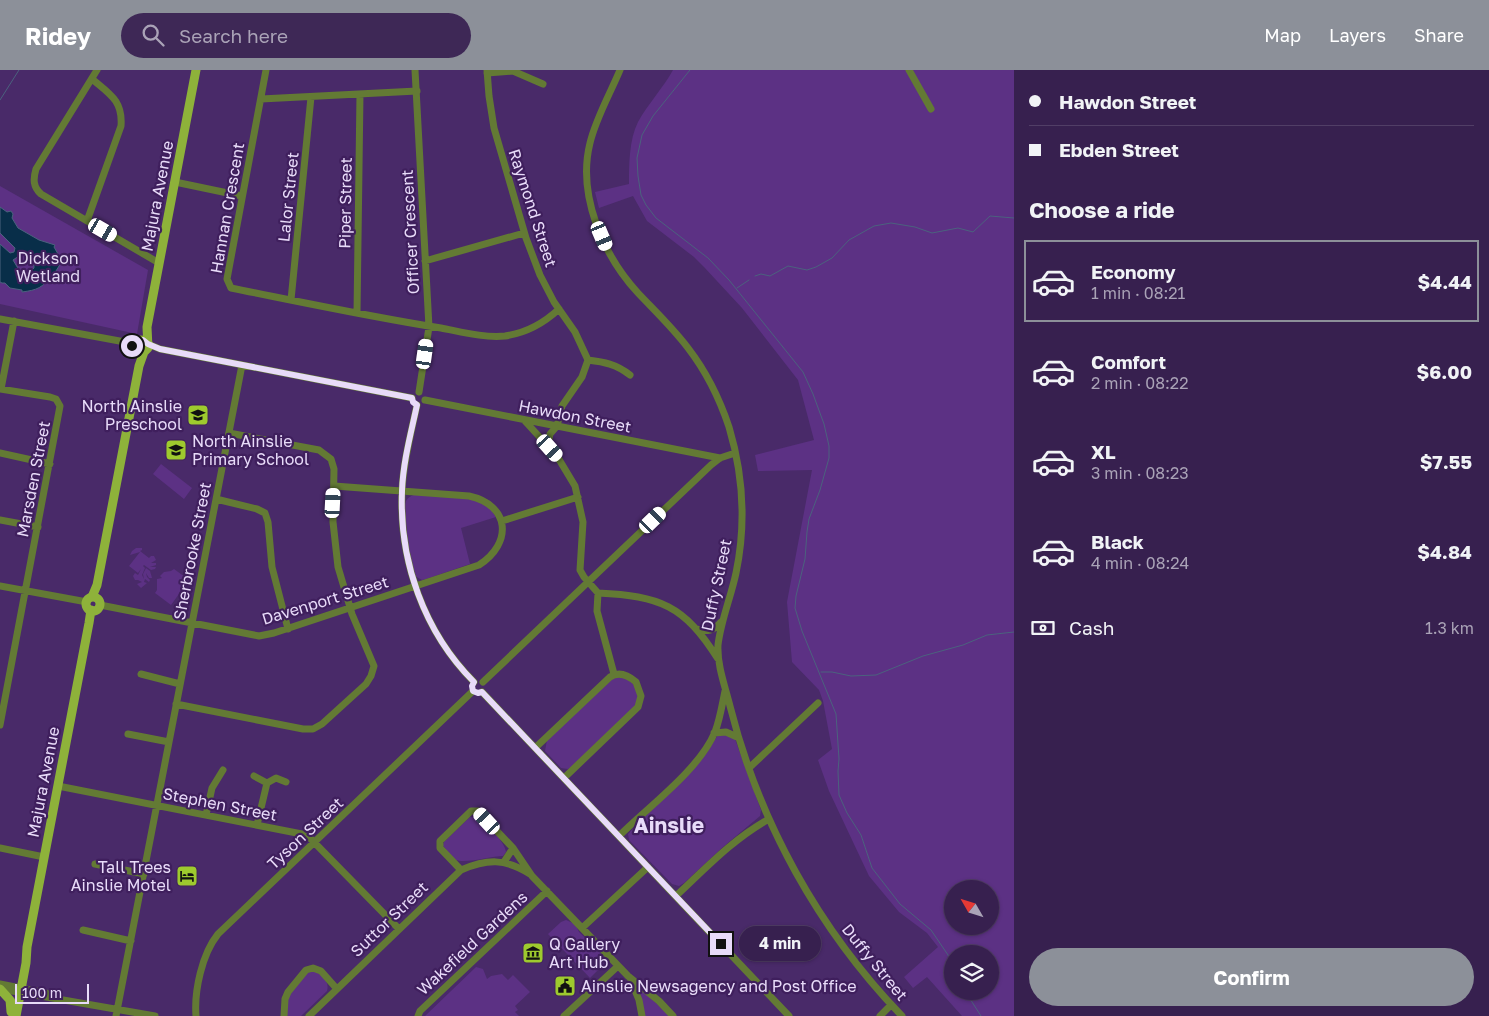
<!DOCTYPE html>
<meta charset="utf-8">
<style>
:root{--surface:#37204f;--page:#3e2856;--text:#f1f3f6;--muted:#aaa3b7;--line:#513e66;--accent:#8c9099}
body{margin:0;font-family:"Golos Text",sans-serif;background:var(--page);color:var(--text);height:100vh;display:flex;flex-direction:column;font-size:19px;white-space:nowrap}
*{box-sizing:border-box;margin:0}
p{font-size:16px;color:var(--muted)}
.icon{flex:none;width:28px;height:28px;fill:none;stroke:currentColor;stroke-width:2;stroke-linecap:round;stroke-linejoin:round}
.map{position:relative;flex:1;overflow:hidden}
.sheet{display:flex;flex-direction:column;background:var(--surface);width:475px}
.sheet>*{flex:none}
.guide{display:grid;align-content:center;height:110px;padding:0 15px;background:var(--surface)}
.needle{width:32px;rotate:309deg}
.tools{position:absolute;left:944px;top:810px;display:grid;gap:10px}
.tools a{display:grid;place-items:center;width:55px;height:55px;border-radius:50%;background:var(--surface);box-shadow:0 1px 4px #0004,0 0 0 1px var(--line);font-size:25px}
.scale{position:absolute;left:15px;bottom:12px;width:74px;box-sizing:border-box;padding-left:5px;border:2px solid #e8dbf9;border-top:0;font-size:14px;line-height:18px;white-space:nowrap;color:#e8dbf9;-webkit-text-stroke:4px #3f1f5d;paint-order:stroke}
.end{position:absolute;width:22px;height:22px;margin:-11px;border:6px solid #e8dbf9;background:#111;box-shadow:0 0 0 2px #111}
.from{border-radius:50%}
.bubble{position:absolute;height:35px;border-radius:18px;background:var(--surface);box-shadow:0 1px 4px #0004,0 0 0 1px var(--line);font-size:16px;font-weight:700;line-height:35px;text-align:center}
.car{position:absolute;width:15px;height:30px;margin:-15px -8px;border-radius:6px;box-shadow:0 0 4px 1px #0007;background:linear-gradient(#fff 24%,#345 0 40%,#fff 0 76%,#345 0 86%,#fff 0)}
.guide b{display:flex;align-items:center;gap:18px;height:48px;font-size:19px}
.guide b+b{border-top:1px solid var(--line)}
.guide i{width:12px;height:12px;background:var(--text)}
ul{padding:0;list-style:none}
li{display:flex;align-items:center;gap:15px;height:82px;margin:0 10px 8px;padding:0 5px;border:2px solid transparent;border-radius:0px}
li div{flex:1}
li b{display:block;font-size:19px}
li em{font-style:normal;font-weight:700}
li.selected{border-color:var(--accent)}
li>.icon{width:45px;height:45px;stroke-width:1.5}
h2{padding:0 15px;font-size:22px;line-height:60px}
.pay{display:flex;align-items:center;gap:12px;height:55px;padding:0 15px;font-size:19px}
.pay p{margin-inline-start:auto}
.action{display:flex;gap:10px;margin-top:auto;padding:10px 15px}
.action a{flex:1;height:58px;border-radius:30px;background:var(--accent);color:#fff;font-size:20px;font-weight:700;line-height:58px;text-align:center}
header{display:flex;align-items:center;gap:30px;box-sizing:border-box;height:70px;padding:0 25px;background:var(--accent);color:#fff}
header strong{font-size:24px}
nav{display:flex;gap:28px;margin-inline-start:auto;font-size:18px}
.search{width:350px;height:45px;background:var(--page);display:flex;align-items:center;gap:12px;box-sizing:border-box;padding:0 18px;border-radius:28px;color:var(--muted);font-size:19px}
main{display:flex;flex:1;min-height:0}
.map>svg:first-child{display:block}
.green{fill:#5c3184;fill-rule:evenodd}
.water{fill:#082e49;stroke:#4b627e;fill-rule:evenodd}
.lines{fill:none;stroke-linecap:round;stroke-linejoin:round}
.stream{stroke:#4b627e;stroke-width:1}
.minor{stroke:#637a34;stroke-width:7}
.major{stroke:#8eb23a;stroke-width:9}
.route{stroke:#e8dbf9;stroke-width:6}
.labels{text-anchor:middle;stroke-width:4.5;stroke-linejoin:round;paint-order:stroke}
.street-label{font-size:16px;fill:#e8dbf9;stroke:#3f1f5d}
.park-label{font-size:16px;fill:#e1d6f1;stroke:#3f1f5d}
.poi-label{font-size:16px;fill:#e8dbf9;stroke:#3f1f5d;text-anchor:start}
.district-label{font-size:21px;font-weight:bold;fill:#e8dbf9;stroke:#3f1f5d}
</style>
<header>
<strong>Ridey</strong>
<div class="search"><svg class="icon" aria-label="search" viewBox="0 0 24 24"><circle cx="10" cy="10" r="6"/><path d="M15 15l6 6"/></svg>Search here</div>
<nav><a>Map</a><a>Layers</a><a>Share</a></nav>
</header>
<main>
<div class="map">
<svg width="1014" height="946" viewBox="0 0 1014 946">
<rect width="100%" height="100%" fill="#492a69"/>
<path class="green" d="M673 0H1014V946H962L927 907 913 918 904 907 938 877 927 863 899 842 869 806 829 721 818 690 832 679 823 631 819 620 792 592 787 532 812 400 758 401 755 385 814 370 798 310 742 238 704 197 694 187 647 151 633 126 599 138 595 122 629 114C629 95 629 70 638 52 648 34 663 18 673 0ZM952 819H990V856H952ZM952 884H990V921H952Z
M0 116 148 200 137 264 0 234Z
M161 394 192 418 184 429 153 404Z
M415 424 478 430 490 438 496 447 461 458 470 494 426 509 422 510 415 506C411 489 400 446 406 431 408 427 412 426 415 424Z
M136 478H142V480L140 481 149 488 151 486H154L156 490 151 493H156V495L150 497H156L155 499 151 500 144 495 143 496 145 498 142 505 144 509 143 504 146 498 150 501 152 508H149L146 503 147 507 150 510 149 512 145 509 144 512 147 513 141 518 137 514 142 512 138 510H135L133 506 135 503 138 505 141 499 138 503 129 496 140 482 130 485 132 481Z
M174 499 189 510 171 535 155 523 157 520V509L162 508 160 506 164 502 171 501Z
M617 607C631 607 633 613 639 625L636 635 571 697 568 699 561 698 545 681 547 670 612 609Z
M718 665H728L735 669 761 740 760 746 723 777 684 813 679 816 672 814 629 770 628 764 706 684Z
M470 747C482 747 505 771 506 782L503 786C491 786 463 795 454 789 450 786 447 780 443 776L444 772Z
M566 850 575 854 579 862 609 891 608 898 604 894 590 908 548 864 561 852Z
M476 897 483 899 487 909 491 906 502 904 508 910 513 905 530 922 515 936 518 940 515 942 519 946H425Z
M314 899C321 905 330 910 327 921L301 946H285V930L306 900Z
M639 917 670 946H644Z"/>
<path class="water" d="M0 137 7 142 11 141 13 144 12 148 18 158 39 170 55 175 54 177 62 191 53 206 51 205C43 218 37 220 22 222V220L10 218 5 213H2L0 212V174L10 183 14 182 15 178 0 163ZM25 182 34 194V198L29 203 19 200 13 190Z"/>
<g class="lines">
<path class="stream" d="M690 0 653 46 642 65 637 88 638 106 641 125 646 135 656 148 708 188 729 210 803 302 813 324 824 354 829 376V388L820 420 809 449 807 462 805 489 796 526 795 538 802 561 836 644 839 689 838 701 839 725 847 743 861 765 872 798 900 834 931 860 948 885 952 895
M0 30 19 0
M755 206 761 204 770 206 788 196 807 200 816 197 832 188 849 170 874 156 891 153 915 157 932 163 958 158 973 162 990 146 1014 148
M737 218 749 210
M821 602H832L851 606 876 605 923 586 963 575 987 565 1014 562
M965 921 981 946"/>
<path class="minor" d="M97 0 36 99C33 109 33 117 41 124L159 193
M266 0 227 209 231 218C301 232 371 247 441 258 462 262 484 268 505 266 526 263 544 253 559 239
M415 0 429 257 419 322
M487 0 489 26 494 58 526 168 540 205 554 232 575 262 588 290 582 307 562 336 557 356 550 364 548 373 550 378
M620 0C610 24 596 48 590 73 577 125 603 185 638 223 655 241 673 258 688 278 705 300 720 330 729 357 743 404 746 455 736 503 731 527 721 550 718 575 717 595 725 616 730 636 759 752 819 860 902 946
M909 0 931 39
M487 3 513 1 543 14
M261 29 417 21
M175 112 242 126
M87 151 121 56C123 31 110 24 92 9
M425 191 524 163
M291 230 311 27
M357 243 360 24
M0 249 125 272H137
M148 274 160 279 412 328
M588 290C604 292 616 294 630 305
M0 319 50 327 56 329 60 336 0 655
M1 319 14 251
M425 330 720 388
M417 335C411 363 403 393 402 421 399 491 424 562 474 612
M524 350 557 386 575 416 583 452 580 500 584 507 598 523C660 526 684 535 718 589
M0 383 50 394
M216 429 257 439 265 443 268 452 272 497 288 559
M0 450 38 457
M502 451 578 427
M0 516 87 532
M598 523 597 541 614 604
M100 535 259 566 274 563 479 495C513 473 510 435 469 426L334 416
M696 559C707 562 714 561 721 552
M141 604 180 614
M483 612 711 395 720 388 735 383
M482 622 789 946
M176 634 303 659H313L322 654 366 614 371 606 374 596 352 544 338 497 333 452 334 399 331 389 319 380 229 363
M714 663 726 662 737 667
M128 664 169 672
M535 678 610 607C619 601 629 606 636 612L641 626 638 637 564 708
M749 698 818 633
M254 706 267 713
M58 716 307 765 399 859
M206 745 212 718 223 700
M257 755 267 713 276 708 286 712
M619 766C648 737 699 700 715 662 720 649 722 635 725 621
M0 778 44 787
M504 792 513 778
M95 794 144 804
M461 800 440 778V771L471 741H478L513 778 532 806 628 906 659 931 673 946
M676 826C706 798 733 769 769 749
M582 858 648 797
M83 860 131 871
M631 911 639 930 642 946
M0 914 46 923
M0 919 155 946
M116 946 242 295
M196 946C194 921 202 884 218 864L473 621
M284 946 285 929 288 922 306 900 313 898 321 901 337 919
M309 946 461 800C487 789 505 788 530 804
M418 946 420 941 547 821
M564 946 618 896
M880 946 891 935"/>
<path class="major" d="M144 282 137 280 136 274 141 270 148 273
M92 527 97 515 139 296 144 282 148 278 147 257 196 0
M86 534a7 7 0 1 1 14 0a7 7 0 1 1-14 0Z
M0 919 10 930 11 942
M16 946 26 893 27 877 89 553 91 540"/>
</g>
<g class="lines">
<path class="route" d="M132 276 125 272H138L143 270 148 274 160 279 412 328 413 332 417 335C411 363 403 392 402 421 399 491 424 562 474 612L472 616 473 621 478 623 482 622 721 874"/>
</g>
<defs>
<g id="school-square" transform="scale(1.125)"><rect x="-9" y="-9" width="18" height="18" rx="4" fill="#9eca2e" stroke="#3f1f5d"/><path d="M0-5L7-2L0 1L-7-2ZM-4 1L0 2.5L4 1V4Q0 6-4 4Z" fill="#111"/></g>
<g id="hotel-square" transform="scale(1.125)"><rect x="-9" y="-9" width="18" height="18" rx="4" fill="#9eca2e" stroke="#3f1f5d"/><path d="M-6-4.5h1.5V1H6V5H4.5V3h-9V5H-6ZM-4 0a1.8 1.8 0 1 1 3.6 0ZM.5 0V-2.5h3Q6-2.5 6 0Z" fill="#111"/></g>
<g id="museum-square" transform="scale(1.125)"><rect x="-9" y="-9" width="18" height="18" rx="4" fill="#9eca2e" stroke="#3f1f5d"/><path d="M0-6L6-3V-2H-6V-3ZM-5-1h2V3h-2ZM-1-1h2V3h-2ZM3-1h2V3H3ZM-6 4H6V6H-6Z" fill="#111"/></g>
<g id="civic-square" transform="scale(1.125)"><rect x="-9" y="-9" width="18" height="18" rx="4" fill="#9eca2e" stroke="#3f1f5d"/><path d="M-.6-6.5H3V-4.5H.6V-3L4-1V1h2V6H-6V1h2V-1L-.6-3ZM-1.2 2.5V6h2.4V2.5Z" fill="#111"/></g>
</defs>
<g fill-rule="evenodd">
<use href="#school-square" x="198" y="345"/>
<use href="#school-square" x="176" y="380"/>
<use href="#hotel-square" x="187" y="806"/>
<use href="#museum-square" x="533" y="883"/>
<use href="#civic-square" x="565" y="916"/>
</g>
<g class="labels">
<g class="street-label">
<text transform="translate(157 126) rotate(-79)" y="6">Majura Avenue</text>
<text transform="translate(288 127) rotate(-84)" y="6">Lalor Street</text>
<text transform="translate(345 133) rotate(-89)" y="6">Piper Street</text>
<text transform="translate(227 138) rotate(-80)" y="6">Hannan Crescent</text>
<text transform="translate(533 138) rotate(72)" y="6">Raymond Street</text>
<text transform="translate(410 162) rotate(-93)" y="6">Officer Crescent</text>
<text transform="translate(575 346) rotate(11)" y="6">Hawdon Street</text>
<text transform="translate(33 409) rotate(-79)" y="6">Marsden Street</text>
<text transform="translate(192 481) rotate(-79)" y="6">Sherbrooke Street</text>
<text transform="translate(716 515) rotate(-78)" y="6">Duffy Street</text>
<text transform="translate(325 530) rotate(-17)" y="6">Davenport Street</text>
<text transform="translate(43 712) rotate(-79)" y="6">Majura Avenue</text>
<text transform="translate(220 734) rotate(11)" y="6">Stephen Street</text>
<text transform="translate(305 763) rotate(-43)" y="6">Tyson Street</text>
<text transform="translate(389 849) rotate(-44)" y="6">Suttor Street</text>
<text transform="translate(472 873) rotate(-43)" y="6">Wakefield Gardens</text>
<text transform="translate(875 892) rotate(51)" y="6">Duffy Street</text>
</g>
<g class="park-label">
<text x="48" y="194">Dickson<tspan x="48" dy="18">Wetland</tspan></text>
</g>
<g class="poi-label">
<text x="182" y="342" text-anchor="end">North Ainslie<tspan x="182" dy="18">Preschool</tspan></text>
<text x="192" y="377">North Ainslie<tspan x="192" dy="18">Primary School</tspan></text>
<text x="171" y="803" text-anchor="end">Tall Trees<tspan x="171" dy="18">Ainslie Motel</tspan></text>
<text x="549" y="880">Q Gallery<tspan x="549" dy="18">Art Hub</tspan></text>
<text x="581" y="922">Ainslie Newsagency and Post Office</text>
</g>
<g class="district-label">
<text x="669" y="763">Ainslie</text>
</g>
</g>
</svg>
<div class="tools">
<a><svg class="needle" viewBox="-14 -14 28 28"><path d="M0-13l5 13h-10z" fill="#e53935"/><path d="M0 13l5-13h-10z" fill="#aaa3b7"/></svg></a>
<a><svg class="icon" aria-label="layers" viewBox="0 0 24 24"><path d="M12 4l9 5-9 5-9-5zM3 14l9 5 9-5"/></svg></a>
</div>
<div class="scale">100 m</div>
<i class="end from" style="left:132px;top:276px"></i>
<i class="end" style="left:721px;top:874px"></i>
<div class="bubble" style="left:739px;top:856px;width:82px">4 min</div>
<i class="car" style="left:103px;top:160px;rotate:120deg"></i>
<i class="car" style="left:602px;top:166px;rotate:157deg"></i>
<i class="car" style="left:425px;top:284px;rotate:8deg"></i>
<i class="car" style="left:550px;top:378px;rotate:138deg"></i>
<i class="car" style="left:333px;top:433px;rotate:3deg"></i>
<i class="car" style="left:653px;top:450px;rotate:46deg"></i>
<i class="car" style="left:487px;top:751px;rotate:317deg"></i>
</div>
<section class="sheet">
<div class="guide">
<b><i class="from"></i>Hawdon Street</b>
<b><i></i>Ebden Street</b>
</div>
<h2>Choose a ride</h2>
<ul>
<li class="selected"><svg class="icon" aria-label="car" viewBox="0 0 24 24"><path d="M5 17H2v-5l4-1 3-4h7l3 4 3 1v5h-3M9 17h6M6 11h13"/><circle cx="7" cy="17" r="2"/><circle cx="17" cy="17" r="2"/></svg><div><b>Economy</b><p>1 min · 08:21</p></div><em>$4.44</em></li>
<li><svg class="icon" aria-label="car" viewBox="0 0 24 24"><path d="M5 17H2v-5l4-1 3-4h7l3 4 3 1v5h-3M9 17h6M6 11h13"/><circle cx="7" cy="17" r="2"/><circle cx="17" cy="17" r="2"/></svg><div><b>Comfort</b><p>2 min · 08:22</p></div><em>$6.00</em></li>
<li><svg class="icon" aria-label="car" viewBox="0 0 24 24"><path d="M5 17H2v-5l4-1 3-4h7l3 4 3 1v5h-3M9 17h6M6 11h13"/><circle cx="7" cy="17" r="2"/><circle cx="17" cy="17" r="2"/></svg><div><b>XL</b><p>3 min · 08:23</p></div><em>$7.55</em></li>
<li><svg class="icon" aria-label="car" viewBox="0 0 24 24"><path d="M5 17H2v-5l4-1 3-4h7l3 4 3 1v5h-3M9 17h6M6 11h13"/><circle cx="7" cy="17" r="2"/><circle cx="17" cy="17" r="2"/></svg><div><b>Black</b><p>4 min · 08:24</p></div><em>$4.84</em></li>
</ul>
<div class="pay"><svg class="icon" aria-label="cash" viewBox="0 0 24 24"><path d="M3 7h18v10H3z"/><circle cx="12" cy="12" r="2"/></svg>Cash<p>1.3 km</p></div>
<div class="action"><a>Confirm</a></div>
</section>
</main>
